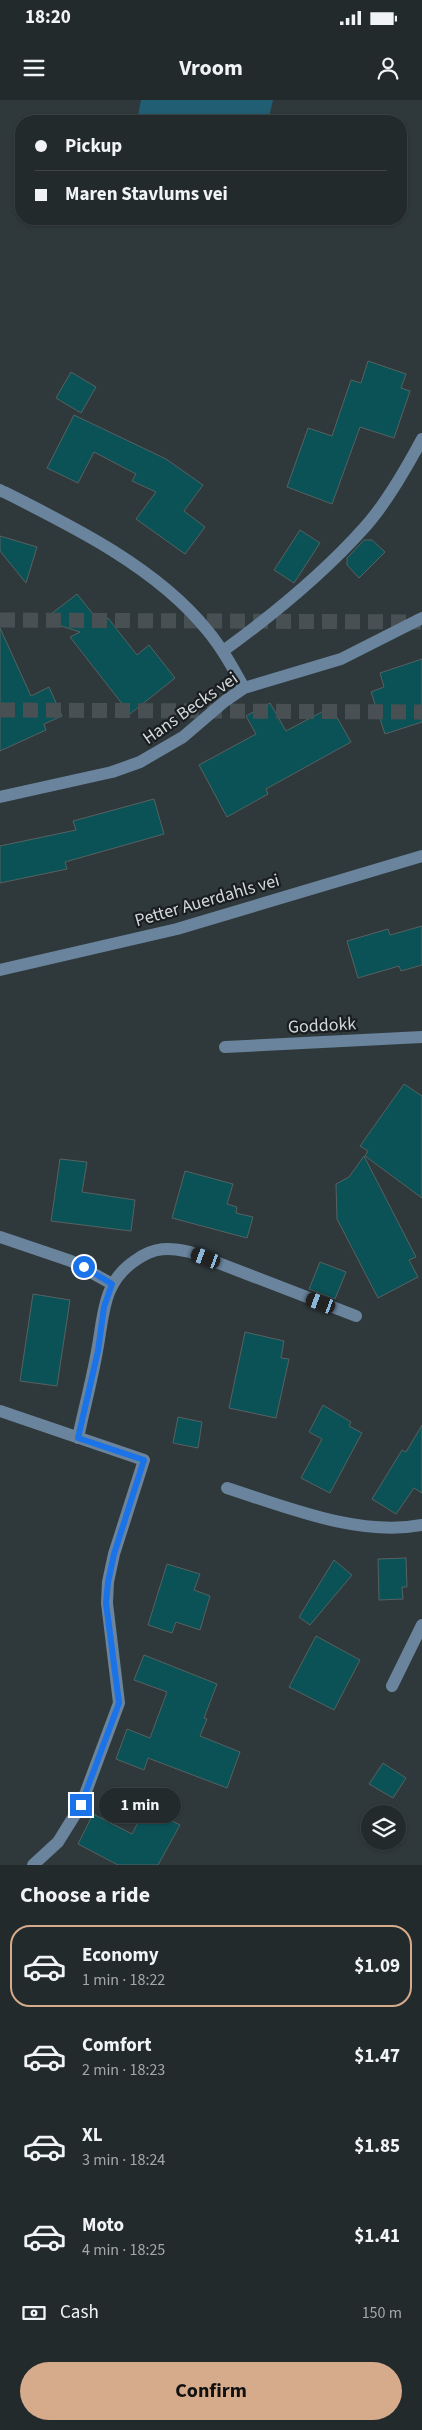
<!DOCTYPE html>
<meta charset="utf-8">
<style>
:root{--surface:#232a2c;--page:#2f3638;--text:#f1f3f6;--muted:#a3a7a9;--line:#404648;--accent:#d6ab8b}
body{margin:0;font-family:"Source Sans 3",sans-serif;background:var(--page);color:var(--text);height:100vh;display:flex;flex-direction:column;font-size:19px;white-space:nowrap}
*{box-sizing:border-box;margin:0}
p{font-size:16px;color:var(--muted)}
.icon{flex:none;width:28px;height:28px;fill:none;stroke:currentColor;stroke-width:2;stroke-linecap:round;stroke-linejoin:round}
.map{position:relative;height:1765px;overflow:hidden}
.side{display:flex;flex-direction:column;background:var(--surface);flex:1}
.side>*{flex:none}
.banner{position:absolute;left:15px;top:15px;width:392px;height:110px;border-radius:20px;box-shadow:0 1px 4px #0004,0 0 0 1px var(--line);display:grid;align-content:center;height:110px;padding:0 20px;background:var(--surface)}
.controls{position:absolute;left:361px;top:1705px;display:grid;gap:10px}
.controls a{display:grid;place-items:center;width:45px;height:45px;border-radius:50%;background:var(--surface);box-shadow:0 1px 4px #0004,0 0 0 1px var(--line);font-size:25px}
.end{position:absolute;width:22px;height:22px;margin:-11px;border:6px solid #1a73e8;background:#fff;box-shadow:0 0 0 2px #fff}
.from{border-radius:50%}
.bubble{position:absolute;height:35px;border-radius:18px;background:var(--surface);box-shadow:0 1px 4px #0004,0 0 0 1px var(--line);font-size:16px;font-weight:700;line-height:35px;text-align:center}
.car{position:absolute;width:15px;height:30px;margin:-15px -8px;border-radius:6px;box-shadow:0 0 4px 1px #0007;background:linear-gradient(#222 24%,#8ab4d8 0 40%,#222 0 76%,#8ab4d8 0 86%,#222 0)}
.banner b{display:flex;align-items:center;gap:18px;height:48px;font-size:19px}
.banner b+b{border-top:1px solid var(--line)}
.banner i{width:12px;height:12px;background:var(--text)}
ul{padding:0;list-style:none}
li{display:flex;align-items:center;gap:15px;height:82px;margin:0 10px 8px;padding:0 10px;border:2px solid transparent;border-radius:20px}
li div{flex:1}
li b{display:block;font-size:19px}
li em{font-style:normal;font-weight:700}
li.active{border-color:var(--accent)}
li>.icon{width:45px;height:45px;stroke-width:1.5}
h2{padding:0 20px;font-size:22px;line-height:60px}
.pay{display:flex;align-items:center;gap:12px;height:55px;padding:0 20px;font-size:19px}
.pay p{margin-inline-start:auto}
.button{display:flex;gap:10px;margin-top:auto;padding:10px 20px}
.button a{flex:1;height:58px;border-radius:30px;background:var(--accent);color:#111;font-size:20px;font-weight:700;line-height:58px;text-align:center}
.status{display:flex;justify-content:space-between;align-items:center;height:35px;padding:0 25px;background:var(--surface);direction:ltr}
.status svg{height:14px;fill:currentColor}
header{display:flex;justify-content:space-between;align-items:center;height:65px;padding:0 20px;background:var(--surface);font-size:22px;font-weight:700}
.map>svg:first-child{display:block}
.green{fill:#225e73}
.building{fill:#0b5257;stroke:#566161}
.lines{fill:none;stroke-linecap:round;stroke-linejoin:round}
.highway-tunnel{stroke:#485053;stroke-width:15;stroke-dasharray:15 8;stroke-linecap:butt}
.minor{stroke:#69849c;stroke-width:12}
.route{stroke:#1a73e8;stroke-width:6}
.labels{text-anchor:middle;stroke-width:4.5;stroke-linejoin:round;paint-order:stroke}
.street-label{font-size:18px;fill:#d3d9db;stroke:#1b1e20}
</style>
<div class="status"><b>18:20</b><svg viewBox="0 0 49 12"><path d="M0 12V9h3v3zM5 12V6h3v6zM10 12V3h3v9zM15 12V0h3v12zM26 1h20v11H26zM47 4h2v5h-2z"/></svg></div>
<header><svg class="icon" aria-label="menu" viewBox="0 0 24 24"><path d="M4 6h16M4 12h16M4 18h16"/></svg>Vroom<svg class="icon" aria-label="person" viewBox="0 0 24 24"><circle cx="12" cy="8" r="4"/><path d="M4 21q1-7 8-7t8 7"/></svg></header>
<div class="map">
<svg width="422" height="1765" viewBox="0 0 422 1765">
<rect width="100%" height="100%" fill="#2f383b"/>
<path class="green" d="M141 0H273L268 21H137Z"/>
<path class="building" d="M368 261 406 274 401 288 410 291 394 338 360 327 332 404 287 387 308 328 332 336 351 280 361 283Z
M71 272 96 287 81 313 56 298Z
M74 315 166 359 203 385 184 411 205 427 185 454 136 419 156 392 132 381 136 374 94 352 78 383 47 368Z
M300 430 320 443 294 483 274 470Z
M0 436 37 447 26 483 0 451Z
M364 440H372L385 452 359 478 347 465V458Z
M77 494 101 524 108 518 137 555 149 545 175 578 130 614 70 537 80 532 61 526 51 514Z
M0 528 31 596 49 587 62 616 44 624 46 630 0 651Z
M422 559V622L385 634 371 592 384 587 380 573Z
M270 603 286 631 331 607 351 642 266 689 268 694 227 717 199 665 256 634 246 616Z
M154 699 164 734 65 762 67 769 0 783V746L76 730 73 721Z
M422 826V865L401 871 399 866 358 878 347 841 388 829 390 835Z
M404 984 422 996V1098L365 1056 368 1051 360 1046Z
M364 1056 416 1157 409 1160 418 1177 378 1198 337 1119 336 1084 349 1077Z
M60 1059 87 1062 82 1092 135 1100 131 1131 51 1121Z
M185 1071 233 1084 227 1104 237 1107 236 1113 253 1117 247 1138 172 1118Z
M320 1162 346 1172 335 1199 309 1189Z
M33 1194 70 1200 57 1286 20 1281Z
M245 1232 284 1241 281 1258 289 1259 276 1318 229 1308Z
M323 1305 351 1322 349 1326 362 1333 330 1393 301 1378 322 1339 309 1332Z
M178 1317 202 1322 198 1348 173 1343Z
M422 1325V1393L414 1388 396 1414 372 1399 402 1350 406 1352Z
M406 1458 407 1487H402L403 1499 379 1500 378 1459Z
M334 1460 352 1475 310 1525 299 1517Z
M167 1464 200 1474 194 1490 210 1496 200 1530 176 1522 172 1533 148 1525Z
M316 1536 360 1560 334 1610 289 1587Z
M144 1555 217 1584 204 1618 207 1619 200 1636 240 1652 227 1688 148 1658 144 1670 116 1659 127 1629 150 1638 167 1592 134 1580Z
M383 1663 406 1678 393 1698 369 1684Z
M146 1707 180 1725 158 1765H118L78 1744 93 1714 132 1734Z"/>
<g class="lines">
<path class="highway-tunnel" d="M0 520 421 522
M0 610 422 612"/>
<path class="minor" d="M0 390C72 426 156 467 207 530 222 548 233 568 244 588
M223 551C274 514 322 475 364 428 385 405 407 367 422 339
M0 697 112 672 140 662 183 637 225 601 244 588 341 559 422 518
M0 870 177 829 422 756
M225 947 422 937
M0 1137 71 1161 112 1184
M0 1311 144 1360 114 1454 108 1482 107 1503 119 1603 81 1705 58 1742 33 1765
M78 1338C84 1309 92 1280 97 1251 104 1215 102 1182 136 1160 154 1147 169 1147 190 1152L356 1216
M227 1388C286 1407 359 1437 422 1425
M392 1586 422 1525"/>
</g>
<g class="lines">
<path class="route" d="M81 1705 119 1603 106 1503 108 1482 114 1454 144 1360 78 1338 98 1251 104 1207 112 1184 84 1167"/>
</g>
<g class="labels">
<g class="street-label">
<text transform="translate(190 608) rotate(-35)" y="6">Hans Becks vei</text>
<text transform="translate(207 800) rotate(-16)" y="6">Petter Auerdahls vei</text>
<text transform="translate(322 925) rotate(-3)" y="6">Goddokk</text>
</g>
</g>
</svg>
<div class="controls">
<a><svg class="icon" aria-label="layers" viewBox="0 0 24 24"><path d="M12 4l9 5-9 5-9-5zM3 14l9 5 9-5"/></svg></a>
</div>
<i class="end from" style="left:84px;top:1167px"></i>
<i class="end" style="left:81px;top:1705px"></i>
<div class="bubble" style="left:99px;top:1688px;width:82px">1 min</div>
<i class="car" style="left:206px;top:1158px;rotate:291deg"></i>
<i class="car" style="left:321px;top:1203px;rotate:291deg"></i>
<div class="banner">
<b><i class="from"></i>Pickup</b>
<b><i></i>Maren Stavlums vei</b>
</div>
</div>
<section class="side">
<h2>Choose a ride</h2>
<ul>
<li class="active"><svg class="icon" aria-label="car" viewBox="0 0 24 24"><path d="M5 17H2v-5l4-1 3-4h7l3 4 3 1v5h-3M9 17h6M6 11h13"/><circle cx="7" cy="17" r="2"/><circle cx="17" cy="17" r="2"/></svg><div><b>Economy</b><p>1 min · 18:22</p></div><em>$1.09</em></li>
<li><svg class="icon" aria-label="car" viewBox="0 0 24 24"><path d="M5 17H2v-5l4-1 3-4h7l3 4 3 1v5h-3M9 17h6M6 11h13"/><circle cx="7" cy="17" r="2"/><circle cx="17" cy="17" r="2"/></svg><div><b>Comfort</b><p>2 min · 18:23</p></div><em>$1.47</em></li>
<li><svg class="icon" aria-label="car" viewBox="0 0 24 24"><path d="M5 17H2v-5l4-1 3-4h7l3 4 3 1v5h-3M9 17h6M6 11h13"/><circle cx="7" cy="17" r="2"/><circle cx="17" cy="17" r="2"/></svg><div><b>XL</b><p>3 min · 18:24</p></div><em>$1.85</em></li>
<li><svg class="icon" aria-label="car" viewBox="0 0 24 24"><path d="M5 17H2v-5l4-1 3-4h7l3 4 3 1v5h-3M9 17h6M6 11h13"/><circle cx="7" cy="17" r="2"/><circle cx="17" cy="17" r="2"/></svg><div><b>Moto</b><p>4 min · 18:25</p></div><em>$1.41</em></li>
</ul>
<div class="pay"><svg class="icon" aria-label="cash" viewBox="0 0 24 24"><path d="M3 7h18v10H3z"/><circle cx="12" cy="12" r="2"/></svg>Cash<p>150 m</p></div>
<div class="button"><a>Confirm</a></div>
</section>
